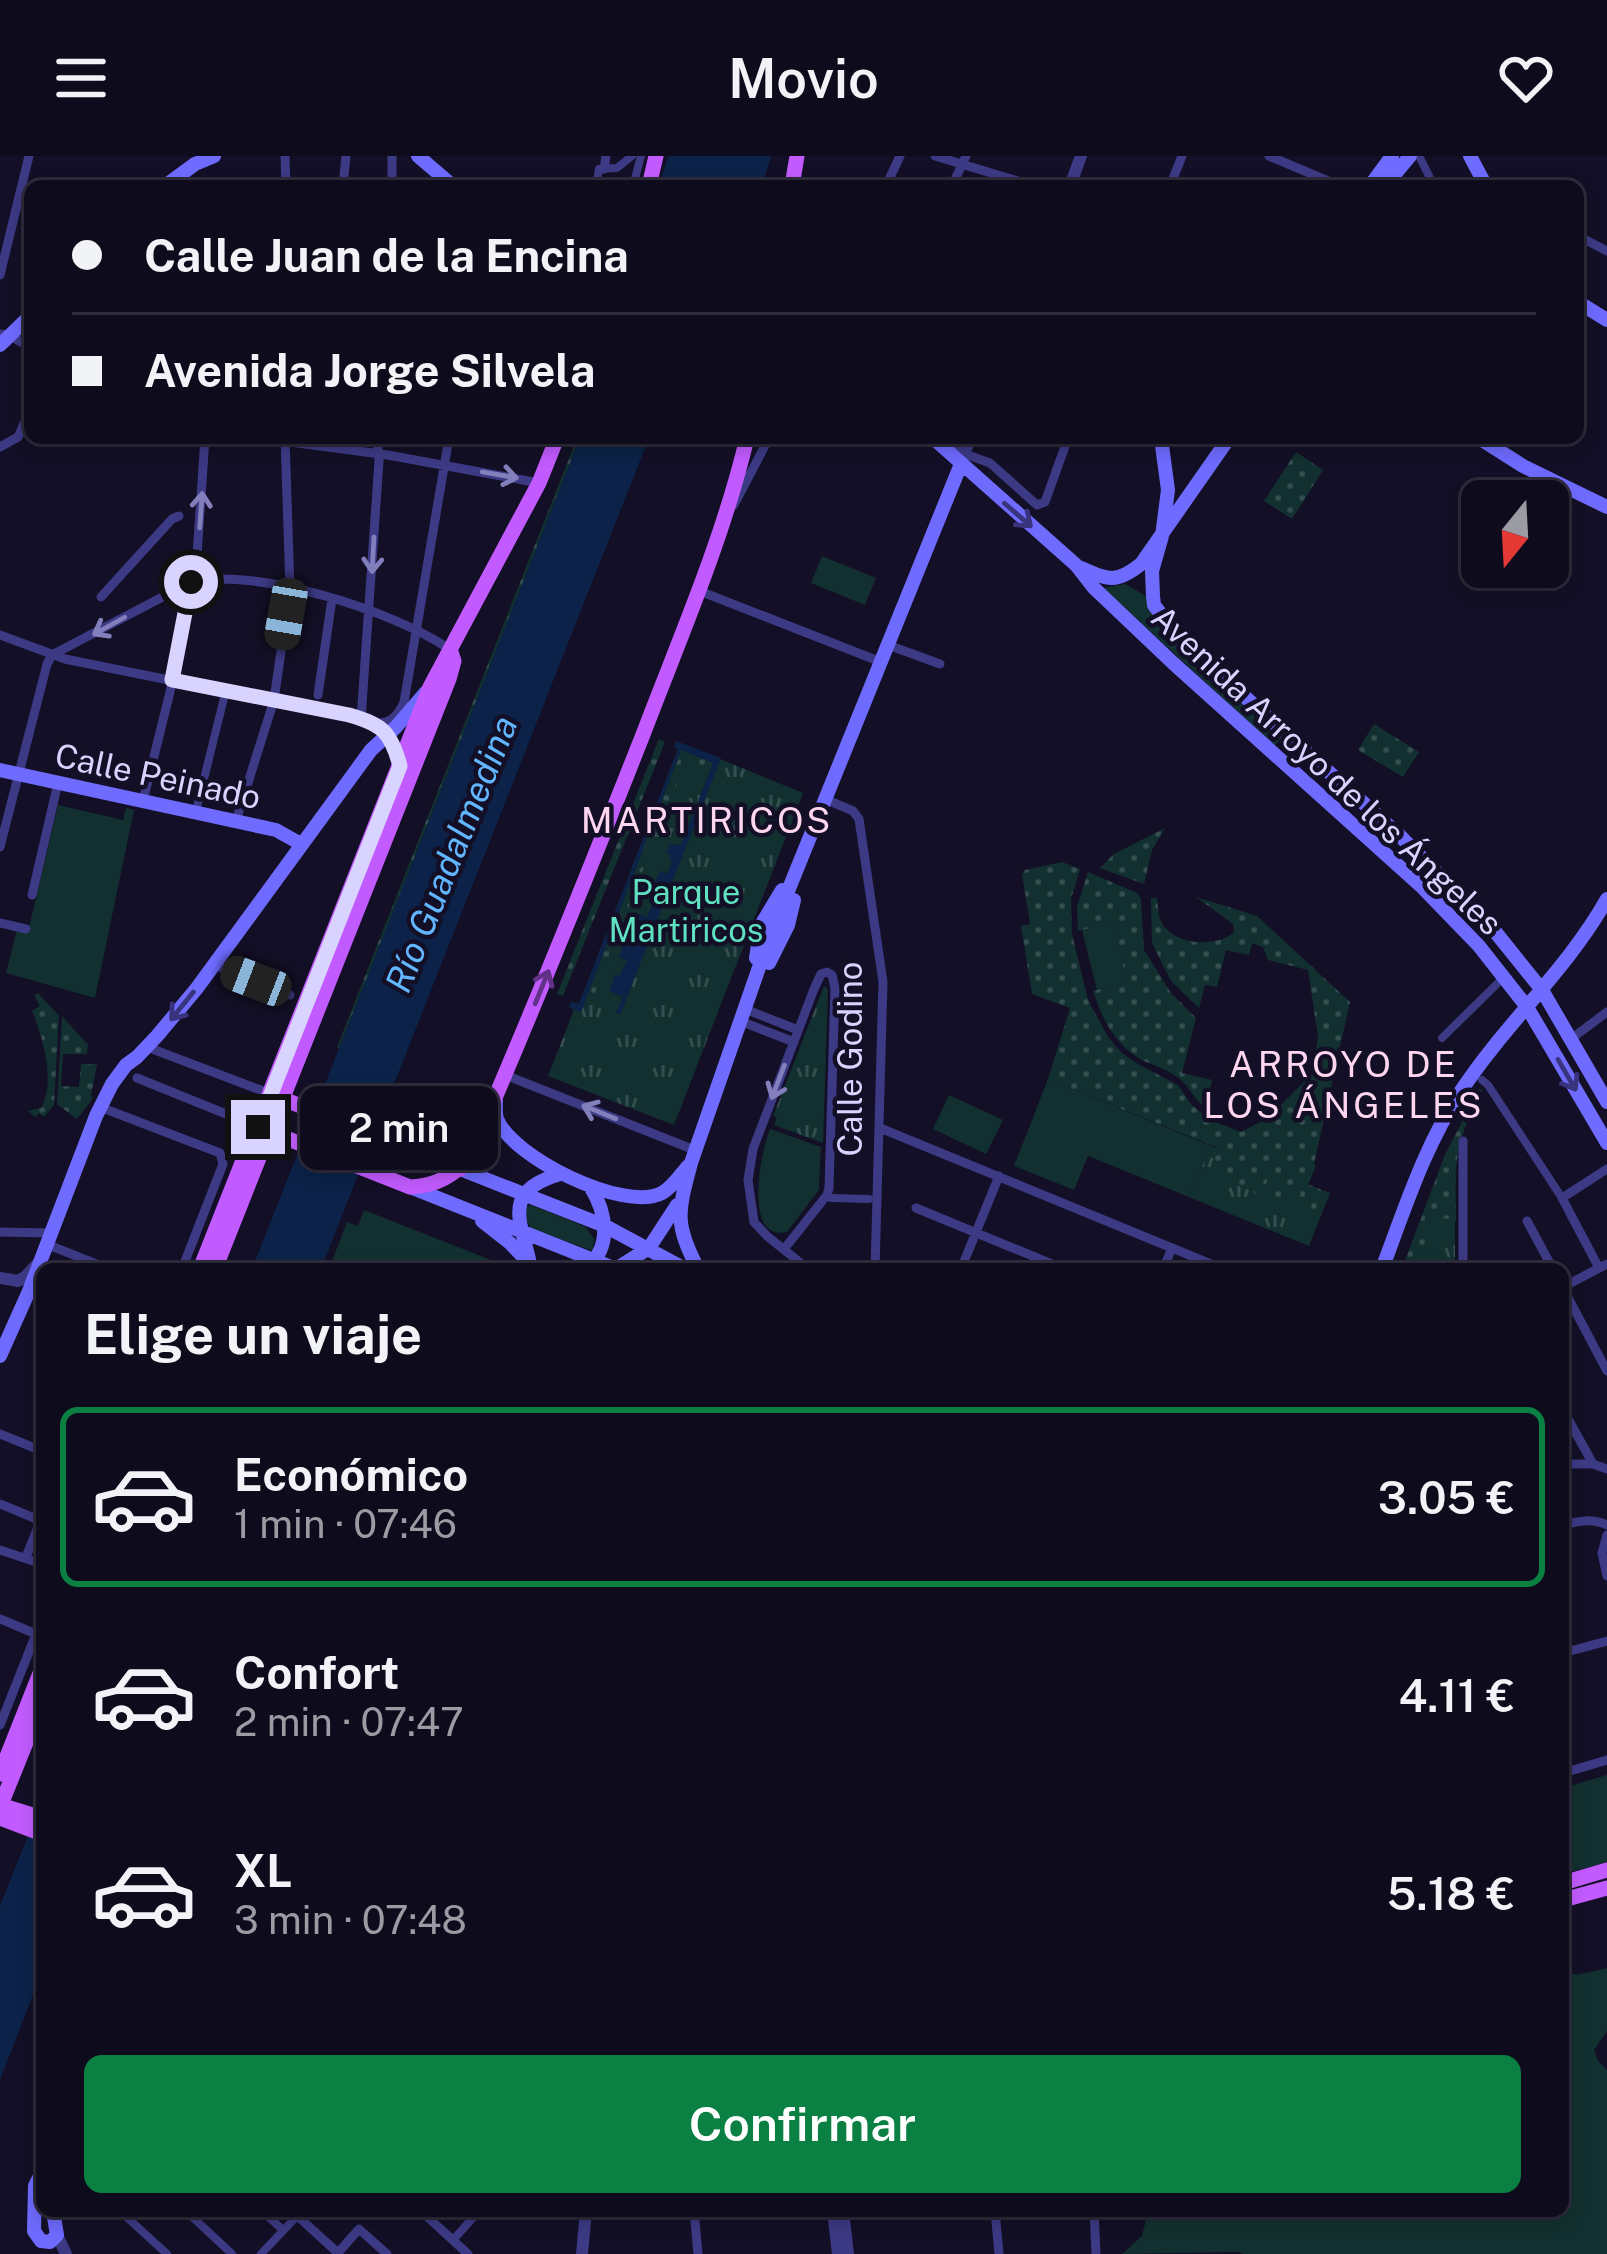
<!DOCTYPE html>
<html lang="es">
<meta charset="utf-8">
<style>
:root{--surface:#0e0b1c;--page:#1c1929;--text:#f1f3f6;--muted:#9b9ba3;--line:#2e2b3b;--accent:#0b8043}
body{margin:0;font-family:"Public Sans",sans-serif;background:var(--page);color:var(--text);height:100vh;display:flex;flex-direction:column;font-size:45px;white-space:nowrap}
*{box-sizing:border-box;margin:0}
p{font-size:39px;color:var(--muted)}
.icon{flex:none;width:66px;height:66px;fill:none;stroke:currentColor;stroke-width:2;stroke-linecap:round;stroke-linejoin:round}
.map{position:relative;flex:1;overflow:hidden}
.sheet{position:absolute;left:36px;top:1107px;width:1533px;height:954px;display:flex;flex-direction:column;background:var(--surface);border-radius:18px;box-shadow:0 6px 18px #0003,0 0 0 3px var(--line)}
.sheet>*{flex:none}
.hud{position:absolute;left:24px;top:24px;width:1560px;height:264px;border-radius:18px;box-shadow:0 6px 18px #0003,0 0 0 3px var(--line);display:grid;align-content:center;height:264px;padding:0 48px;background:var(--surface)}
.needle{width:78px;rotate:198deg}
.fabs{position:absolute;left:1461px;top:324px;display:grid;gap:24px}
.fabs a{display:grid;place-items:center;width:108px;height:108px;border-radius:18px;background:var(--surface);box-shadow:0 6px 18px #0003,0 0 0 3px var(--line);font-size:60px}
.end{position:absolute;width:54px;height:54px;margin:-27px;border:15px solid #d9d4ff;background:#111;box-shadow:0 0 0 6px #111}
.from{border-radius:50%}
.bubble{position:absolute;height:84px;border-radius:18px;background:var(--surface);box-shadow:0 6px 18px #0003,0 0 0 3px var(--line);font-size:39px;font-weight:600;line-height:84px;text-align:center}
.car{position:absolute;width:36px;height:72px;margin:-36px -18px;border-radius:15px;box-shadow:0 0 9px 3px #0007;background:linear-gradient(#222 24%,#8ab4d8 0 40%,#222 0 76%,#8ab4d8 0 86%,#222 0)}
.hud b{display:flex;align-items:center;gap:42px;height:114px;font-size:45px}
.hud b+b{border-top:3px solid var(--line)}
.hud i{width:30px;height:30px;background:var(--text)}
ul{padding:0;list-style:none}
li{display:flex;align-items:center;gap:36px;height:180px;margin:0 24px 18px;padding:0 24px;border:6px solid transparent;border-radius:18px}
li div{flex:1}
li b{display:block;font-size:45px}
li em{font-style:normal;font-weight:600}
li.active{border-color:var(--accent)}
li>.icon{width:108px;height:108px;stroke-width:1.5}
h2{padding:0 48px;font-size:54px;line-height:144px}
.primary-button{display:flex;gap:24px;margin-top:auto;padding:24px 48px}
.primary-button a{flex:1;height:138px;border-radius:18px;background:var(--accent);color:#fff;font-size:48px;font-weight:600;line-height:138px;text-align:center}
header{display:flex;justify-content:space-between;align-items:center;height:156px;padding:0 48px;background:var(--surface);font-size:54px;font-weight:600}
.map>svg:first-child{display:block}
.grass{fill:#12302f}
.park{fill:url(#park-tufts)}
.garden{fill:url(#garden-dots)}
.water{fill:#0c2248}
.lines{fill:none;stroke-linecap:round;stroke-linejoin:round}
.pedestrian{stroke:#3d3a85;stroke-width:8}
.minor{stroke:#3d3a85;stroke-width:9}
.tertiary{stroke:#3d3a85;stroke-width:12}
.secondary{stroke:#6f6bff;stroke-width:14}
.primary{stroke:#c25bff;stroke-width:15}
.oneway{stroke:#837fbc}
.oneway2{stroke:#38347d}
.oneway3{stroke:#623188}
.route{stroke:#d9d4ff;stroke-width:15}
.labels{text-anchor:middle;stroke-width:9;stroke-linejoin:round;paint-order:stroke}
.street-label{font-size:33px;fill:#d9d4ff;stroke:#130f26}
.park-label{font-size:33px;fill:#5fe0c0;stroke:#130f26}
.neighbourhood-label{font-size:36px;letter-spacing:3px;fill:#ffd6f0;stroke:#130f26}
.water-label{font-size:36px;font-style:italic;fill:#62b6ff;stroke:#130f26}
</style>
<header><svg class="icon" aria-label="menu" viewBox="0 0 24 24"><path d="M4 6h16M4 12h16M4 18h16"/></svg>Movio<svg class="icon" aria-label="heart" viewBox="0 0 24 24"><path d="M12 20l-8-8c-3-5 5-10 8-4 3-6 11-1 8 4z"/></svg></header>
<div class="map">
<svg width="1607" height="2098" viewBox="0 0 1607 2098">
<defs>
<pattern id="park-tufts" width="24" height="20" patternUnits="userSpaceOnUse" patternTransform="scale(3)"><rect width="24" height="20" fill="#12302f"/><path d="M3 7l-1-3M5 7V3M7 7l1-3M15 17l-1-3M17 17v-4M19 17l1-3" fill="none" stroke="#344d4e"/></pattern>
<pattern id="garden-dots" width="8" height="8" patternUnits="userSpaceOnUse" patternTransform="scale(3)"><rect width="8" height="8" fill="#12302f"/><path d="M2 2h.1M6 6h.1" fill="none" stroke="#344d4e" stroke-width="1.8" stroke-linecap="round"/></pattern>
</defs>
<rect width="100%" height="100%" fill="#130f26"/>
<path class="grass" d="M822 400 876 422 865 449 811 427Z
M1125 428 1146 440 1149 451 1281 582 1275 590 1103 432Z
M58 649 123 664 126 652 134 654 95 842 6 817 17 774 28 776Z
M1113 767 1127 826 1097 834 1082 774Z
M1048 923 1211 990 1189 1041 1088 1000 1074 1034 1014 1010Z
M949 939 1003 964 986 998 933 973Z
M770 973 821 991 819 1034 787 1076C742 1086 761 995 770 973Z
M531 1049 586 1071 594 1083 593 1095 530 1072 525 1059 527 1051Z
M364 1054 496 1106 515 1113H329L347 1066 358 1070Z
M1607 1619V1706L1563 1718V1632Z
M1607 1812V1875L1594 1894 1598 1905 1607 1914V2098H1244L1237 2096 1122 2098 1142 2080 1148 2055H1563V1815L1577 1819Z"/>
<path class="park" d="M676 585 803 637 674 969 548 920 574 854 569 851 571 846 579 848 678 593 674 591Z
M824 830 828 833 823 987 774 969 777 962 773 960Z
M1479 933 1482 934 1463 972 1455 1002V1113H1402L1445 999Z
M1211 990 1330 1037 1309 1090 1189 1041Z"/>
<path class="garden" d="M577 282H580L339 893 337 891Z
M1296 296 1323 314 1292 363 1264 345Z
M1374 568 1419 596 1403 621 1358 594Z
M659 583 665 586 563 840 557 838Z
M682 594 713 606 708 618 684 610 592 844 587 842 582 850Z
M1165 672 1152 694 1144 728 1100 712 1114 698Z
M1062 706 1080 713 1071 743 1072 778 1088 844 1108 881 1121 896 1136 907 1178 929 1191 948 1208 963 1241 976 1268 962 1312 918 1318 881 1308 814 1268 804 1263 791 1252 787 1249 799 1226 794 1217 831 1205 829 1199 852 1171 825 1152 787 1151 742H1157C1158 748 1158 758 1160 763 1170 789 1216 793 1234 776L1233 768 1196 741 1257 760 1350 846 1314 1008 1316 1010 1308 1029 1322 1036 1315 1054 1308 1058 1295 1053 1301 1037 1290 1033 1283 1048 1274 1044 1270 1035 1276 1017 1271 1015 1264 1033 1256 1037 1214 1020 1211 1010 1218 992 1048 923 1070 852 1032 838 1021 770 1030 768 1022 718 1025 714Z
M1088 716 1137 737 1141 743 1144 794 1171 837 1196 862 1182 917 1212 924 1206 953C1195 944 1190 932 1180 923 1170 915 1156 910 1144 905 1116 891 1102 863 1093 835L1127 826 1113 767 1078 775 1077 751Z
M38 837 59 860 54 949 44 961 39 957 35 961 28 955 41 952C56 927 43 881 32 855L40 850 34 839Z
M62 860 88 889 87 898H63L61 930 79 931 81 908H97L91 940 93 942 77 963 57 948Z
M1479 933 1482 934C1454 989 1455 1004 1456 1065L1435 1060 1415 1113H1402L1445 999Z"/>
<path class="water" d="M668 0H771L762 30H659Z
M580 282H649L321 1113H252Z
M676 585 721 602 620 859 616 857 623 841 609 835 615 819 619 820 627 805 619 801 624 788 633 791 637 780 641 781 645 772 635 768 639 758 647 761 652 749 655 750 660 729 655 727 660 715 667 718 672 706 669 704 671 699 666 697 670 688 681 689 713 607 681 594 581 856 569 851 571 846 579 848 678 593 674 591Z
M42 1644V1816L0 1924V1750Z"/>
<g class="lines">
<path class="pedestrian" d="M1419 0 1434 30
M596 30 599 13 617 12 632 0
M621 30 634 26 641 0
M196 655 226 534
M1442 882 1504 821
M1482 924 1488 929 1562 1042
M831 1042 869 1043
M120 2055 167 2098
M186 2055 232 2098
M262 2055 283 2074
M75 2056 76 2055
M453 2084 479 2055
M261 2098 297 2060"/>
<path class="minor" d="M285 0 286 30
M935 0 1034 30
M1269 0 1340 30
M604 13 606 0
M343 30 346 0
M392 30V0
M886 30 900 0
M952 30 966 0
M1170 30 1182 0
M1578 80 1607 95
M0 119 29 0
M0 178 10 180 30 191
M260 282 388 299 539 327
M0 291 18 281 30 255
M946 291 990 307 1037 349 1045 346 1068 282
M734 349 769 282
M697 434 881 506
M101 441 172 363 179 360
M0 479 65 503 361 563 388 578 399 605
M888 489 940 508
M52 499 191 426C257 411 394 455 449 493
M318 539 332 443
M361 563 379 305 377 282
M377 567C391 568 399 558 404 546L449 282
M825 643 853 655 859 663 883 826 875 1113
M143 645 170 536 188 438 196 414 205 282
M236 665 274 544 290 433 285 282
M0 691 47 508 52 499
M32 739 58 627
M0 767 26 773
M214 809 290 839
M745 853 798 874
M740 865 794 886
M1571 883 1607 856
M147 891 271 938
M505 919 692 993
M137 922 258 971
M100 951 220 997 223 1008 182 1113
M880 972 1223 1113
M1463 985V1113
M916 1052 1064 1113
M1527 1065 1553 1113
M0 1076 50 1077
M46 1088 109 1113
M785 1092 827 1039 829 1032 835 832 832 819 827 816 821 818 814 833 753 993 748 1024 754 1066 767 1080 808 1113
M1599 1112 1562 1042 1607 1013
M961 1113 999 1020
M1163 1113 1172 1092
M1563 1131 1607 1108
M1563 1132 1607 1215
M1563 1254 1593 1308
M0 1278 42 1295
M1563 1308H1593L1607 1313
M0 1348 34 1362 42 1367
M1563 1369C1579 1365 1592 1362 1607 1369
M1607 1379 1602 1397 1607 1420
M0 1394 42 1408
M26 1401 40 1366
M0 1463 36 1478
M1563 1497 1607 1485
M0 1569 42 1463
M1563 1617 1607 1604
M292 2055 338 2097 359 2073 387 2098
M421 2055 468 2098
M694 2055 698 2098
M995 2055 999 2098
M1094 2055 1096 2098"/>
<path class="tertiary" d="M1070 30 1081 0
M961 308 970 282
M0 1122 18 1125
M18 1125 25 1121 39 1106
M833 2055 838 2098
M843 2055 848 2098
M57 2079 66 2098
M582 2098 586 2055"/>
<path class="secondary" d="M418 0 453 30
M1470 0 1486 30
M165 30 195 8 214 0
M1370 30 1392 0
M1385 30 1410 0
M1578 146 1607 164
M0 189 30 160
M933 282 1076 409 1094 432 1173 507 1421 730 1479 790 1527 851 1607 987
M1161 282 1168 334 1162 380 1152 415 1153 440 1154 449 1177 480 1398 678 1493 773 1542 834 1607 946
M1479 282 1523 310 1607 351
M1081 412C1108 424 1116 428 1141 408L1229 282
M0 614 276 674 301 688
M756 802 761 769 782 734
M769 807 788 769 794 744
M496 944C496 951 495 957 497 963 512 1001 624 1057 662 1037 672 1032 681 1018 688 1010
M460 1013 605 1070 685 1113
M410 1031 616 1113
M482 1065 510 1087 528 1106
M531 1113C523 1068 498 1036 560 1018
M584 1113C613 1093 607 1057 590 1030
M616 1113 649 1092 677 1049
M698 1113C674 1067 678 1056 691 1007L771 777 961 308
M1382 1113C1405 1052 1425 989 1461 935 1505 868 1567 814 1607 743
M0 1200 29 1135 96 960 112 928 126 909 137 901 157 880 197 832 371 594 396 571 426 536
M41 2085 34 2075 35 2030 42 2016
M41 2085 50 2086 57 2079 53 2055"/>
<path class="primary" d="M649 30 656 0
M792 30 797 0
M273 939 460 1013
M258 971 410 1031C436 1030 455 1020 470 1000 531 860 588 718 644 576 681 479 723 383 747 282
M200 1113 430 531 539 327 557 282
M215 1113 449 523 454 505 451 496
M0 1618 42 1512
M0 1649 42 1662
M0 1651 42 1547
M0 1662 42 1678
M1563 1727 1607 1714
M1563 1744 1607 1732"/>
</g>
<defs><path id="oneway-shaft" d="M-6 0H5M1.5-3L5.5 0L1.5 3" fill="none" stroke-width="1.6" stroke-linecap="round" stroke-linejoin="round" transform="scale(3)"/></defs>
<g class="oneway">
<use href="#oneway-shaft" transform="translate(500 319) rotate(10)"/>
<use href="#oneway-shaft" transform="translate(201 354) rotate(-86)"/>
<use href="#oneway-shaft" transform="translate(373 399) rotate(93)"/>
<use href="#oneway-shaft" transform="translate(109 470) rotate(151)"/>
<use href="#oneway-shaft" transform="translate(778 926) rotate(111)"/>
<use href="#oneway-shaft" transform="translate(599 956) rotate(-158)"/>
</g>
<g class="oneway2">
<use href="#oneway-shaft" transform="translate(1018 359) rotate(41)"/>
<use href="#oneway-shaft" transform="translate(182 850) rotate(129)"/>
<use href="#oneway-shaft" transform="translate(1567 919) rotate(60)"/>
</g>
<use class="oneway3" href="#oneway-shaft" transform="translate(542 831) rotate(-68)"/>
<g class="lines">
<path class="route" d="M191 426 172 524 349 559C382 568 391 576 400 610L258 971"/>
</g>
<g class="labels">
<g class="street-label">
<text transform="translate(1327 614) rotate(43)" y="12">Avenida Arroyo de los Ángeles</text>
<text transform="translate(158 620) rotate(12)" y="12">Calle Peinado</text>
<text transform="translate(850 903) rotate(-90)" y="12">Calle Godino</text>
</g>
<g class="park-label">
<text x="686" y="748">Parque<tspan x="686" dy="38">Martiricos</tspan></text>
</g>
<g class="neighbourhood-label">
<text x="707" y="677">MARTIRICOS</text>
<text x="1344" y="921">ARROYO DE<tspan x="1344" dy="41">LOS ÁNGELES</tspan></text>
</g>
<g class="water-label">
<text transform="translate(451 698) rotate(-68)" y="13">Río Guadalmedina</text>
</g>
</g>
</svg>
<div class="fabs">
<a><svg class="needle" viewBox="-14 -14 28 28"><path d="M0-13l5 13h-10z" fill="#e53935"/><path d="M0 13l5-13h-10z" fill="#9b9ba3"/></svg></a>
</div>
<i class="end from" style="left:191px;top:426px"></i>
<i class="end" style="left:258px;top:971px"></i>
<div class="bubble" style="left:300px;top:930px;width:198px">2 min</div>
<i class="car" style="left:286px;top:458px;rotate:190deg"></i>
<i class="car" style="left:256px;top:825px;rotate:291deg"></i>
<div class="hud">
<b><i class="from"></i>Calle Juan de la Encina</b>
<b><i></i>Avenida Jorge Silvela</b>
</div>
<section class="sheet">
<h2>Elige un viaje</h2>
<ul>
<li class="active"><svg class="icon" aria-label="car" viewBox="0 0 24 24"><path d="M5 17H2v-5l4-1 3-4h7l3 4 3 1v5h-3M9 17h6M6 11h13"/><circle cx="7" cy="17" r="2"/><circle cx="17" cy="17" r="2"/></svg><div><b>Económico</b><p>1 min · 07:46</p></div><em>3.05 €</em></li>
<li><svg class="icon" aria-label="car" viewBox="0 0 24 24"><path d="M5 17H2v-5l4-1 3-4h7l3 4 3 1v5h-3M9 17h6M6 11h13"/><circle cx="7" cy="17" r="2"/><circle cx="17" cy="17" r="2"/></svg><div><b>Confort</b><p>2 min · 07:47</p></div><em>4.11 €</em></li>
<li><svg class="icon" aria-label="car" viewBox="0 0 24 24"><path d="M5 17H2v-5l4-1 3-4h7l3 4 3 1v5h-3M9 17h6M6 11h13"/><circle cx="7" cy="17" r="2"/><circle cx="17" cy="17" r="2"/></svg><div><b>XL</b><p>3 min · 07:48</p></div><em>5.18 €</em></li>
</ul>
<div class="primary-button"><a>Confirmar</a></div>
</section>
</div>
